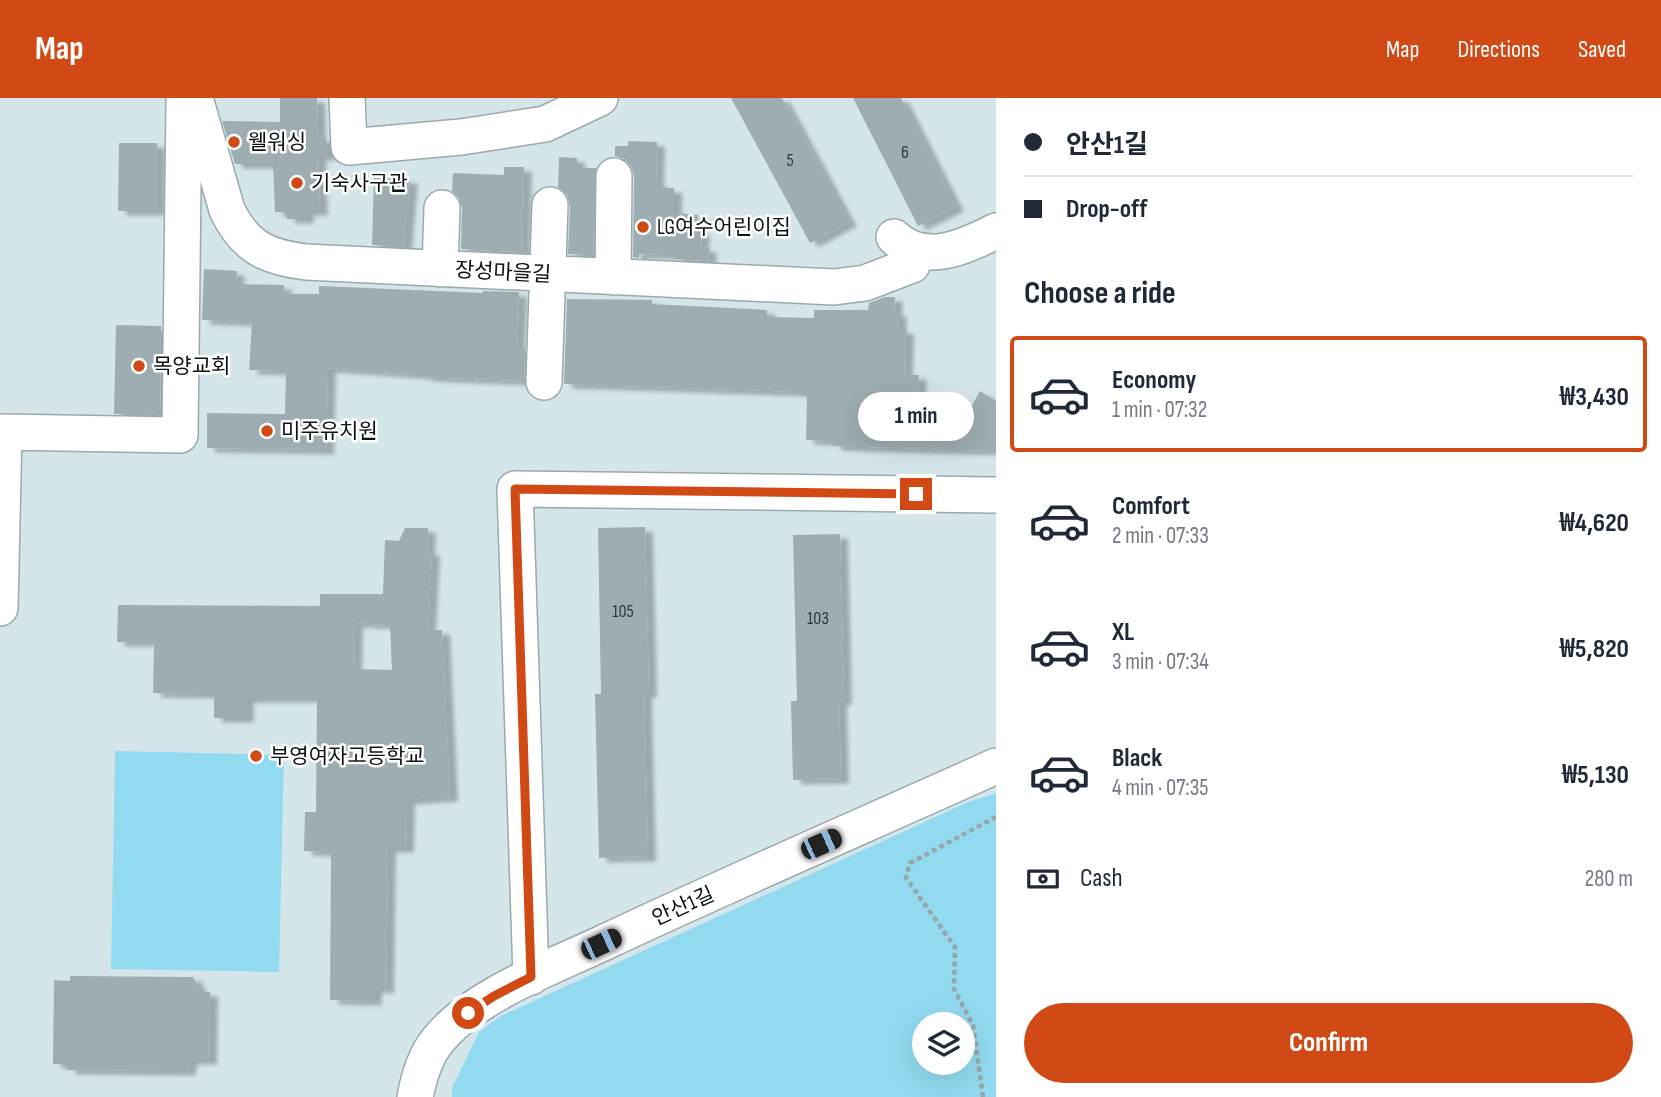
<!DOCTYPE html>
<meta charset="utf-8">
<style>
:root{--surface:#fff;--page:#f6f6f7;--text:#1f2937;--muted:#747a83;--line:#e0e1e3;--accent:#d14a16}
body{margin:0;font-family:"Sofia Sans Condensed","Noto Sans KR",sans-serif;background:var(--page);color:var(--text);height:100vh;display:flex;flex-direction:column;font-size:26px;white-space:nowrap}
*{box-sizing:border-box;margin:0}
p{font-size:23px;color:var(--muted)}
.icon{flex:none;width:38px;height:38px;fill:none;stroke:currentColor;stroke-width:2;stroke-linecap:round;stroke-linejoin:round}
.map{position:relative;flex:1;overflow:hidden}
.details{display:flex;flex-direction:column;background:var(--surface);width:665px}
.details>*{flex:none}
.banner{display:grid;align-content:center;height:154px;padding:0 28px;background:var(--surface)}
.fabs{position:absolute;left:912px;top:914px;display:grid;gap:14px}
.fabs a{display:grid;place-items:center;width:63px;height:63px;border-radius:50%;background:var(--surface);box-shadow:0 7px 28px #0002;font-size:35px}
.end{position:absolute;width:32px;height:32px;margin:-16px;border:9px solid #d14a16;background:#fff;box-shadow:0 0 0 4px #fff}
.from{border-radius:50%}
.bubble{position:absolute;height:49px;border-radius:24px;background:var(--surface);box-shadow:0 7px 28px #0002;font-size:23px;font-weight:700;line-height:49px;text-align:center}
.car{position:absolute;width:21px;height:42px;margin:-21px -10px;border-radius:9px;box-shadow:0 0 5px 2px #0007;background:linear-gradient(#222 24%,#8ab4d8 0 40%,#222 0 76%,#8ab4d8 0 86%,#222 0)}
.banner b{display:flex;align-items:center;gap:24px;height:66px;font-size:26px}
.banner b+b{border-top:2px solid var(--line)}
.banner i{width:18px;height:18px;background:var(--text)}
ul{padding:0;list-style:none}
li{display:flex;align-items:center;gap:21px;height:116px;margin:0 14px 10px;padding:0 14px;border:4px solid transparent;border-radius:7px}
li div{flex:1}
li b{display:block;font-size:26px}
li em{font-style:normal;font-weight:700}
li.selected{border-color:var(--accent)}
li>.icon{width:63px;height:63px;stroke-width:1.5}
h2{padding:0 28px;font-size:32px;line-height:84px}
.pay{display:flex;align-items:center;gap:18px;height:77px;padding:0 28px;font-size:26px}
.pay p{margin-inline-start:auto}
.button{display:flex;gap:14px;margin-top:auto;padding:14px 28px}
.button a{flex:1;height:80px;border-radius:42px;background:var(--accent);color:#fff;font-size:28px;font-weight:700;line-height:80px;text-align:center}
header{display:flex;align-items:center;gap:42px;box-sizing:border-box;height:98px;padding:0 35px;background:var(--accent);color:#fff}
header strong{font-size:33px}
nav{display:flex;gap:38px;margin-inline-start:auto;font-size:24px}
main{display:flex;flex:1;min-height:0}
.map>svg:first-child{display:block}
.green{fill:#92daf0;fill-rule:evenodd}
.building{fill:#9dadb2;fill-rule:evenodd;filter:url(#shadow)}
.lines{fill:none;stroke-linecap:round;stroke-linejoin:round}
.minor-casing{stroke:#99a9ae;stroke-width:38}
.path{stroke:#98a5a9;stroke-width:4.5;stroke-dasharray:5 3.5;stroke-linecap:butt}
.minor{stroke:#fff;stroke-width:35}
.route{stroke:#d14a16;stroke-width:9}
.poi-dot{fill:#d14a16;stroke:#fff;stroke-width:2.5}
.labels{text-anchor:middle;stroke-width:5;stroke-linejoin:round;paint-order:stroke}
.number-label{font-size:18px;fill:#30383b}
.poi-label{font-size:21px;fill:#0c1113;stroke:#fff;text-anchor:start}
.street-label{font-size:21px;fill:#0c1113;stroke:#fff}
</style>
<header>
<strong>Map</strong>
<nav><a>Map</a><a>Directions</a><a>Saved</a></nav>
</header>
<main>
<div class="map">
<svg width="996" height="999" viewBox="0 0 996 999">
<defs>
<filter id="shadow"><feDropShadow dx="8" dy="4.5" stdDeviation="2" flood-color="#0004"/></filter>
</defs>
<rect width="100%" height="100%" fill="#d5e6eb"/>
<path class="green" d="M115 653 284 657 279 874 111 871Z
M996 695V999H452V990L479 934 501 918 968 704ZM924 926H962V964H924Z"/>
<path class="building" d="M280 0H317L318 40 326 39 327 58H318L320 113H306V121H287V114H275L273 66H235L222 23 280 24Z
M731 0H782L849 124 810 145Z
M853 0H901L956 109 918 128Z
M628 43 657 44 656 85H660V90H674V115L698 117 697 132 702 133 701 149 709 150 708 163 675 161V157L639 156V160L633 159 634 78 631 68 625 61 615 58V48H628Z
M119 45H157V113H118Z
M559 59 577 60V70H596L593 157 568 156 570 108 567 97 558 89Z
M504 69H524L522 154 461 151 462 110 459 100 452 93 453 75 504 77Z
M374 80 410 81 404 148 372 147Z
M204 171 237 173 236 186 284 187V196H319V188L483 195V193L519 194 517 250H525L524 283 424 279V277L328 270 326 352 207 350V315L285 316 286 273 249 272 252 224 202 222Z
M885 199H895L894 214H899L898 231H906L905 277H919L917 314 968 315 980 293 996 303V353L833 348V343L806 342 807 298H802V294L564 286 567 201 652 202V206L767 212V219L814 220V212H868L869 205Z
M116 227 161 228 160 311 148 316H114Z
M645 429 649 595H644L648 759 599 760 595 596H601L598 430Z
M405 430H428L427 453H432L428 532H442L450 699 407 702 406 750H388L386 891 374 890V903L330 902 331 754 304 753 305 714H316L317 600H246V620H214V596L153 595 154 544H117L118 507 320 508V496H383L385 442 399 443ZM355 525 390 527 392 572 354 571Z
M840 436 844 602 839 603 841 681 793 682 791 603H797L793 437Z
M70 878 193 879 201 894H210L209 962H189L188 973 67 972V966H53L54 882 70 883Z"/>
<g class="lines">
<g class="minor-casing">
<path id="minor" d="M195 0 227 112C245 149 266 159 306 164L834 189 865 185 912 167
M347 0 349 49 461 39 545 26 600 0
M894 139C924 168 965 149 996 133
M440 171 442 110
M613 179 614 78
M544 284 550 107
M0 334 180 337 184 3
M0 510 4 334
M531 879 515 391 996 397
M415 999C419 979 425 957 439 941 475 897 552 869 603 845 733 784 865 727 996 668"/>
</g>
<path class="path" d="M983 999 973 927 954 891 955 849 906 780 910 765 996 719"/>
<use href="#minor" class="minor"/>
</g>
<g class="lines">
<path class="route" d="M468 915 494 898 531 879 515 391 916 396"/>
</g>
<g class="poi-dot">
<circle cx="234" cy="44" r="7"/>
<circle cx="297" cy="85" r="7"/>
<circle cx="643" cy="129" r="7"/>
<circle cx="139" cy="268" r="7"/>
<circle cx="267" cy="333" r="7"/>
<circle cx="256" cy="658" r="7"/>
</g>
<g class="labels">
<g class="number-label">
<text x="905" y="60">6</text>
<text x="790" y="68">5</text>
<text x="623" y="519">105</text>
<text x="818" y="526">103</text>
</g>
<g class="poi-label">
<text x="248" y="51">웰워싱</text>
<text x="311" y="92">기숙사구관</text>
<text x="657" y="136">LG여수어린이집</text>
<text x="153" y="275">목양교회</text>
<text x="281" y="340">미주유치원</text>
<text x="270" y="665">부영여자고등학교</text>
</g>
<g class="street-label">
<text transform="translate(503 174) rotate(3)" y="7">장성마을길</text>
<text transform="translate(683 808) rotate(-24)" y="7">안산1길</text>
</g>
</g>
</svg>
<div class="fabs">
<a><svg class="icon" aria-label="layers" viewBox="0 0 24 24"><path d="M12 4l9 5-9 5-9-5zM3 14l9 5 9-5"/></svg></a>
</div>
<i class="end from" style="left:468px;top:915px"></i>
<i class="end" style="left:916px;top:396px"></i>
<div class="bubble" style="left:858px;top:294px;width:116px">1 min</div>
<i class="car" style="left:821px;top:746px;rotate:66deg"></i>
<i class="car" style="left:601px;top:846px;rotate:65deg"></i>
</div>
<section class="details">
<div class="banner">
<b><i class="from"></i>안산1길</b>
<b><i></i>Drop-off</b>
</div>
<h2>Choose a ride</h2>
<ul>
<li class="selected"><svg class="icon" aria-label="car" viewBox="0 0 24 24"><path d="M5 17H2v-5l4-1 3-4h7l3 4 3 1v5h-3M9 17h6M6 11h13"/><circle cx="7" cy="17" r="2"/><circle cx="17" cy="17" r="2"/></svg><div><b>Economy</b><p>1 min · 07:32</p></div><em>₩3,430</em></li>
<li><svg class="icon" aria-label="car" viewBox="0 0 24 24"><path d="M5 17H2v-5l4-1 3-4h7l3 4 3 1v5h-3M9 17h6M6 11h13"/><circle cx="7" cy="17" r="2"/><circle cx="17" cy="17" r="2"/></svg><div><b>Comfort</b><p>2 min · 07:33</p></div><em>₩4,620</em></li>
<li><svg class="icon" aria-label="car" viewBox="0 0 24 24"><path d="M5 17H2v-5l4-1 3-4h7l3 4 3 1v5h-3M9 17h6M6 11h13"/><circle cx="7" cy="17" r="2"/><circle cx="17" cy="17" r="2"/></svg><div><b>XL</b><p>3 min · 07:34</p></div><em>₩5,820</em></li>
<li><svg class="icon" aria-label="car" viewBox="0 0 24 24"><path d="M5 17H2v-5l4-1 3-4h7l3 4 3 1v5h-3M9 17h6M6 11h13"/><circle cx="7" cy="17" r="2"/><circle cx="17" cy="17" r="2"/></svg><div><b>Black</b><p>4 min · 07:35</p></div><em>₩5,130</em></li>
</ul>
<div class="pay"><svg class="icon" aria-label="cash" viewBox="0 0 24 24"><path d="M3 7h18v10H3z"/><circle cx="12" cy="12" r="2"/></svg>Cash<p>280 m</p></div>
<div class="button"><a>Confirm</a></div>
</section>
</main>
